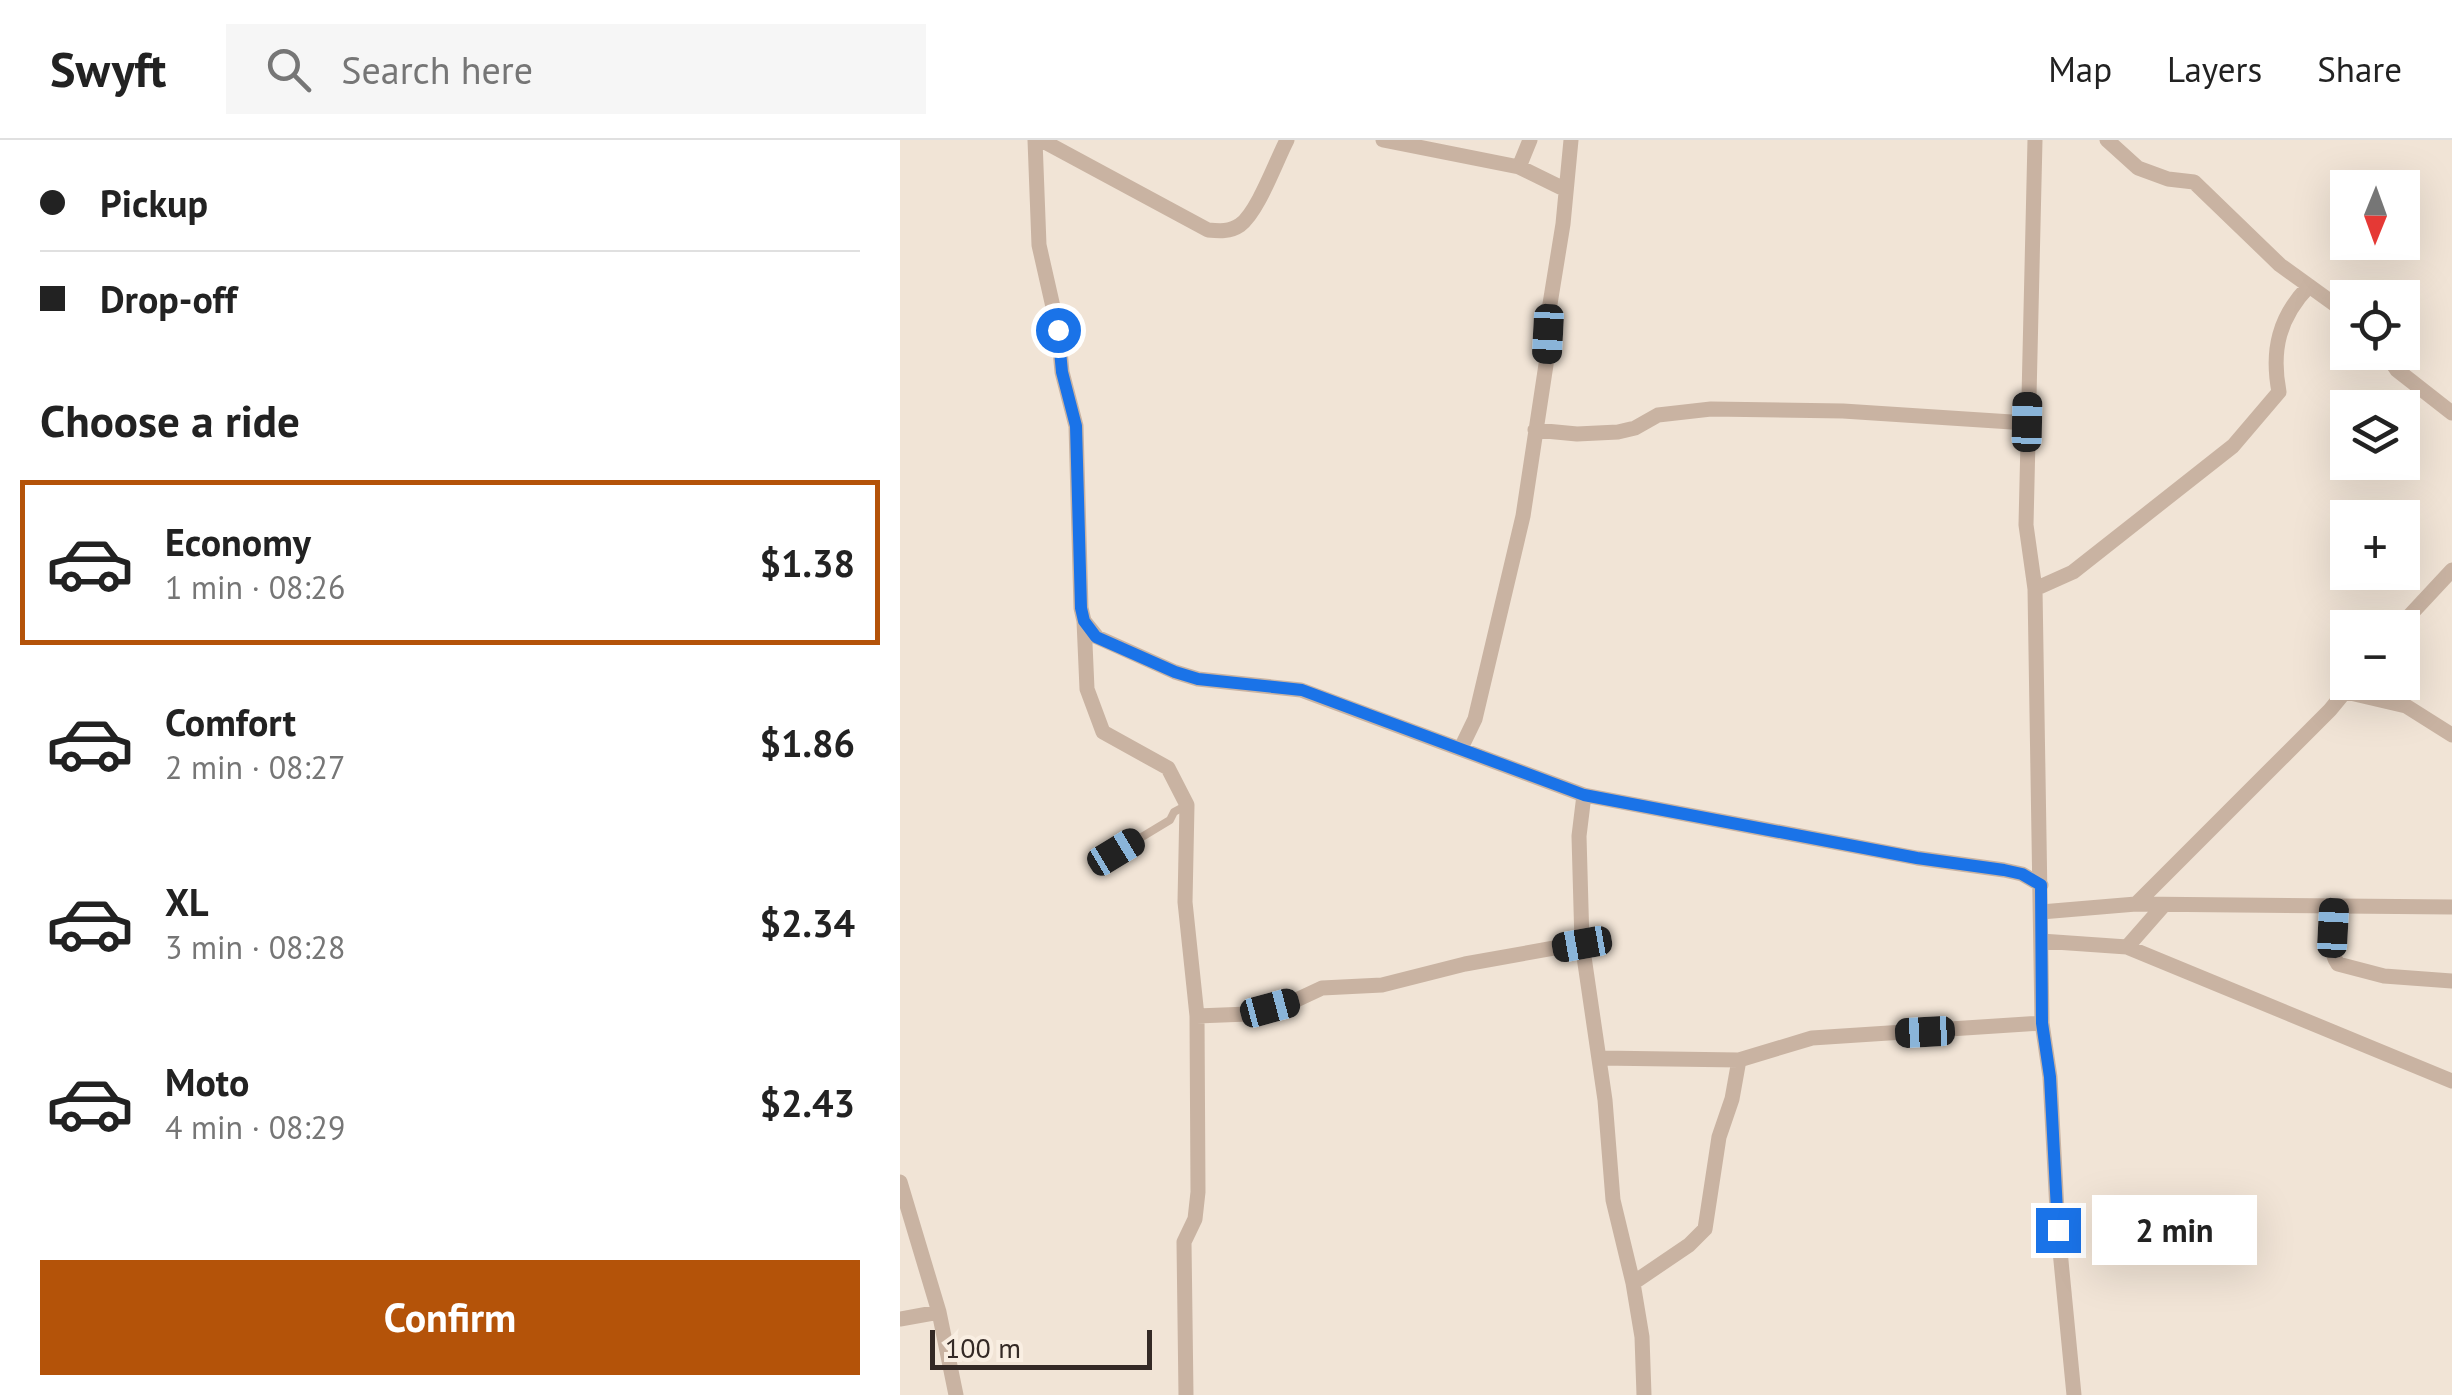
<!DOCTYPE html>
<meta charset="utf-8">
<style>
:root{--surface:#fff;--page:#f6f6f6;--text:#222;--muted:#767676;--line:#e0e0e0;--accent:#b45309}
body{margin:0;font-family:"PT Sans",sans-serif;background:var(--page);color:var(--text);height:100vh;display:flex;flex-direction:column;font-size:38px;white-space:nowrap}
*{box-sizing:border-box;margin:0}
p{font-size:32px;color:var(--muted)}
.icon{flex:none;width:55px;height:55px;fill:none;stroke:currentColor;stroke-width:2;stroke-linecap:round;stroke-linejoin:round}
.map{position:relative;flex:1;overflow:hidden}
.details{display:flex;flex-direction:column;background:var(--surface);width:900px}
.details>*{flex:none}
.banner{display:grid;align-content:center;height:220px;padding:0 40px;background:var(--surface)}
.needle{width:65px;rotate:181deg}
.buttons{position:absolute;left:1430px;top:30px;display:grid;gap:20px}
.buttons a{display:grid;place-items:center;width:90px;height:90px;border-radius:0px;background:var(--surface);box-shadow:0 10px 40px #0002;font-size:50px}
.scale{position:absolute;left:30px;bottom:25px;width:222px;box-sizing:border-box;padding-left:10px;border:5px solid #342925;border-top:0;font-size:28px;line-height:35px;white-space:nowrap;color:#342925;-webkit-text-stroke:8px #f9eee2;paint-order:stroke}
.end{position:absolute;width:45px;height:45px;margin:-22px;border:12px solid #1a73e8;background:#fff;box-shadow:0 0 0 5px #fff}
.from{border-radius:50%}
.bubble{position:absolute;height:70px;border-radius:0px;background:var(--surface);box-shadow:0 10px 40px #0002;font-size:32px;font-weight:600;line-height:70px;text-align:center}
.car{position:absolute;width:30px;height:60px;margin:-30px -15px;border-radius:12px;box-shadow:0 0 8px 2px #0007;background:linear-gradient(#222 24%,#8ab4d8 0 40%,#222 0 76%,#8ab4d8 0 86%,#222 0)}
.banner b{display:flex;align-items:center;gap:35px;height:95px;font-size:38px}
.banner b+b{border-top:2px solid var(--line)}
.banner i{width:25px;height:25px;background:var(--text)}
ul{padding:0;list-style:none}
li{display:flex;align-items:center;gap:30px;height:165px;margin:0 20px 15px;padding:0 20px;border:5px solid transparent;border-radius:0px}
li div{flex:1}
li b{display:block;font-size:38px}
li em{font-style:normal;font-weight:600}
li.selected{border-color:var(--accent)}
li>.icon{width:90px;height:90px;stroke-width:1.5}
h2{padding:0 40px;font-size:45px;line-height:120px}
.button{display:flex;gap:20px;margin-top:auto;padding:20px 40px}
.button a{flex:1;height:115px;border-radius:0px;background:var(--accent);color:#fff;font-size:40px;font-weight:600;line-height:115px;text-align:center}
header{display:flex;align-items:center;gap:60px;box-sizing:border-box;height:140px;padding:0 50px;background:var(--surface);border-bottom:2px solid var(--line)}
header strong{font-size:48px}
nav{display:flex;gap:55px;margin-inline-start:auto;font-size:35px}
.search{width:700px;height:90px;background:var(--page);display:flex;align-items:center;gap:25px;box-sizing:border-box;padding:0 35px;border-radius:0px;color:var(--muted);font-size:38px}
main{display:flex;flex:1;min-height:0}
.map>svg:first-child{display:block}
.lines{fill:none;stroke-linecap:round;stroke-linejoin:round}
.lane{stroke:#c9b3a2;stroke-width:8}
.street{stroke:#c9b3a2;stroke-width:15}
.route{stroke:#1a73e8;stroke-width:12}
</style>
<header>
<strong>Swyft</strong>
<div class="search"><svg class="icon" aria-label="search" viewBox="0 0 24 24"><circle cx="10" cy="10" r="6"/><path d="M15 15l6 6"/></svg>Search here</div>
<nav><a>Map</a><a>Layers</a><a>Share</a></nav>
</header>
<main>
<section class="details">
<div class="banner">
<b><i class="from"></i>Pickup</b>
<b><i></i>Drop-off</b>
</div>
<h2>Choose a ride</h2>
<ul>
<li class="selected"><svg class="icon" aria-label="car" viewBox="0 0 24 24"><path d="M5 17H2v-5l4-1 3-4h7l3 4 3 1v5h-3M9 17h6M6 11h13"/><circle cx="7" cy="17" r="2"/><circle cx="17" cy="17" r="2"/></svg><div><b>Economy</b><p>1 min · 08:26</p></div><em>$1.38</em></li>
<li><svg class="icon" aria-label="car" viewBox="0 0 24 24"><path d="M5 17H2v-5l4-1 3-4h7l3 4 3 1v5h-3M9 17h6M6 11h13"/><circle cx="7" cy="17" r="2"/><circle cx="17" cy="17" r="2"/></svg><div><b>Comfort</b><p>2 min · 08:27</p></div><em>$1.86</em></li>
<li><svg class="icon" aria-label="car" viewBox="0 0 24 24"><path d="M5 17H2v-5l4-1 3-4h7l3 4 3 1v5h-3M9 17h6M6 11h13"/><circle cx="7" cy="17" r="2"/><circle cx="17" cy="17" r="2"/></svg><div><b>XL</b><p>3 min · 08:28</p></div><em>$2.34</em></li>
<li><svg class="icon" aria-label="car" viewBox="0 0 24 24"><path d="M5 17H2v-5l4-1 3-4h7l3 4 3 1v5h-3M9 17h6M6 11h13"/><circle cx="7" cy="17" r="2"/><circle cx="17" cy="17" r="2"/></svg><div><b>Moto</b><p>4 min · 08:29</p></div><em>$2.43</em></li>
</ul>
<div class="button"><a>Confirm</a></div>
</section>
<div class="map">
<svg width="1552" height="1255" viewBox="0 0 1552 1255">
<rect width="100%" height="100%" fill="#f1e4d6"/>
<g class="lines">
<path class="lane" d="M217 712 270 680 274 672 287 665"/>
<path class="street" d="M135 0 139 105 158 189 162 232 176 286 181 468 184 481 197 497 275 532 298 539 401 550 684 655 1017 718 1104 730 1122 734 1141 745
M141 0 308 90C319 91 330 92 340 85 358 72 376 21 387 0
M483 0 619 27 666 50
M1135 0 1126 385 1135 449 1142 883 1150 937 1158 1090 1174 1255
M1207 0 1238 28 1268 39 1294 42 1380 125 1448 174
M619 27 630 0
M1485 212 1497 230 1552 273
M635 290 677 294 718 292 735 288 758 275 811 269 943 271 1127 283
M1135 449 1173 432 1333 306 1379 252C1371 210 1379 177 1409 146
M184 481 187 549 203 592 268 628 287 665 285 762 297 876 298 1052 295 1079 284 1102 286 1255
M1498 488 1552 430
M1446 552 1506 566 1552 595
M561 608 575 579 623 376 647 218 649 170 663 84 671 0
M684 655 679 696 682 803 705 960 713 1060 733 1143 742 1197 744 1255
M1236 764 1430 570 1453 542
M1434 767C1433 784 1427 809 1438 824L1484 836 1552 841
M1141 772 1236 764 1552 767
M1141 801 1227 807 1552 941
M1227 807 1263 766
M297 876 348 874 392 862 422 848 482 845 565 824 682 803
M700 918 839 920 912 898 1142 883
M0 1042 39 1172 56 1255
M733 1143 789 1105 805 1089 819 997 832 959 839 920
M0 1179 39 1172"/>
</g>
<g class="lines">
<path class="route" d="M158 190 162 232 176 286 181 468 184 481 196 497 275 532 298 539 402 550 684 655 1017 718 1104 730 1122 734 1141 745 1142 883 1150 937 1158 1090"/>
</g>
</svg>
<div class="buttons">
<a><svg class="needle" viewBox="-14 -14 28 28"><path d="M0-13l5 13h-10z" fill="#e53935"/><path d="M0 13l5-13h-10z" fill="#767676"/></svg></a>
<a><svg class="icon" aria-label="locate" viewBox="0 0 24 24"><circle cx="12" cy="12" r="6"/><path d="M12 2v4M12 18v4M2 12h4M18 12h4"/></svg></a>
<a><svg class="icon" aria-label="layers" viewBox="0 0 24 24"><path d="M12 4l9 5-9 5-9-5zM3 14l9 5 9-5"/></svg></a>
<a>+</a>
<a>−</a>
</div>
<div class="scale">100 m</div>
<i class="end from" style="left:158px;top:190px"></i>
<i class="end" style="left:1158px;top:1090px"></i>
<div class="bubble" style="left:1192px;top:1055px;width:165px">2 min</div>
<i class="car" style="left:648px;top:194px;rotate:183deg"></i>
<i class="car" style="left:1127px;top:282px;rotate:1deg"></i>
<i class="car" style="left:216px;top:712px;rotate:59deg"></i>
<i class="car" style="left:1433px;top:788px;rotate:3deg"></i>
<i class="car" style="left:682px;top:804px;rotate:260deg"></i>
<i class="car" style="left:370px;top:868px;rotate:75deg"></i>
<i class="car" style="left:1025px;top:892px;rotate:267deg"></i>
</div>
</main>
